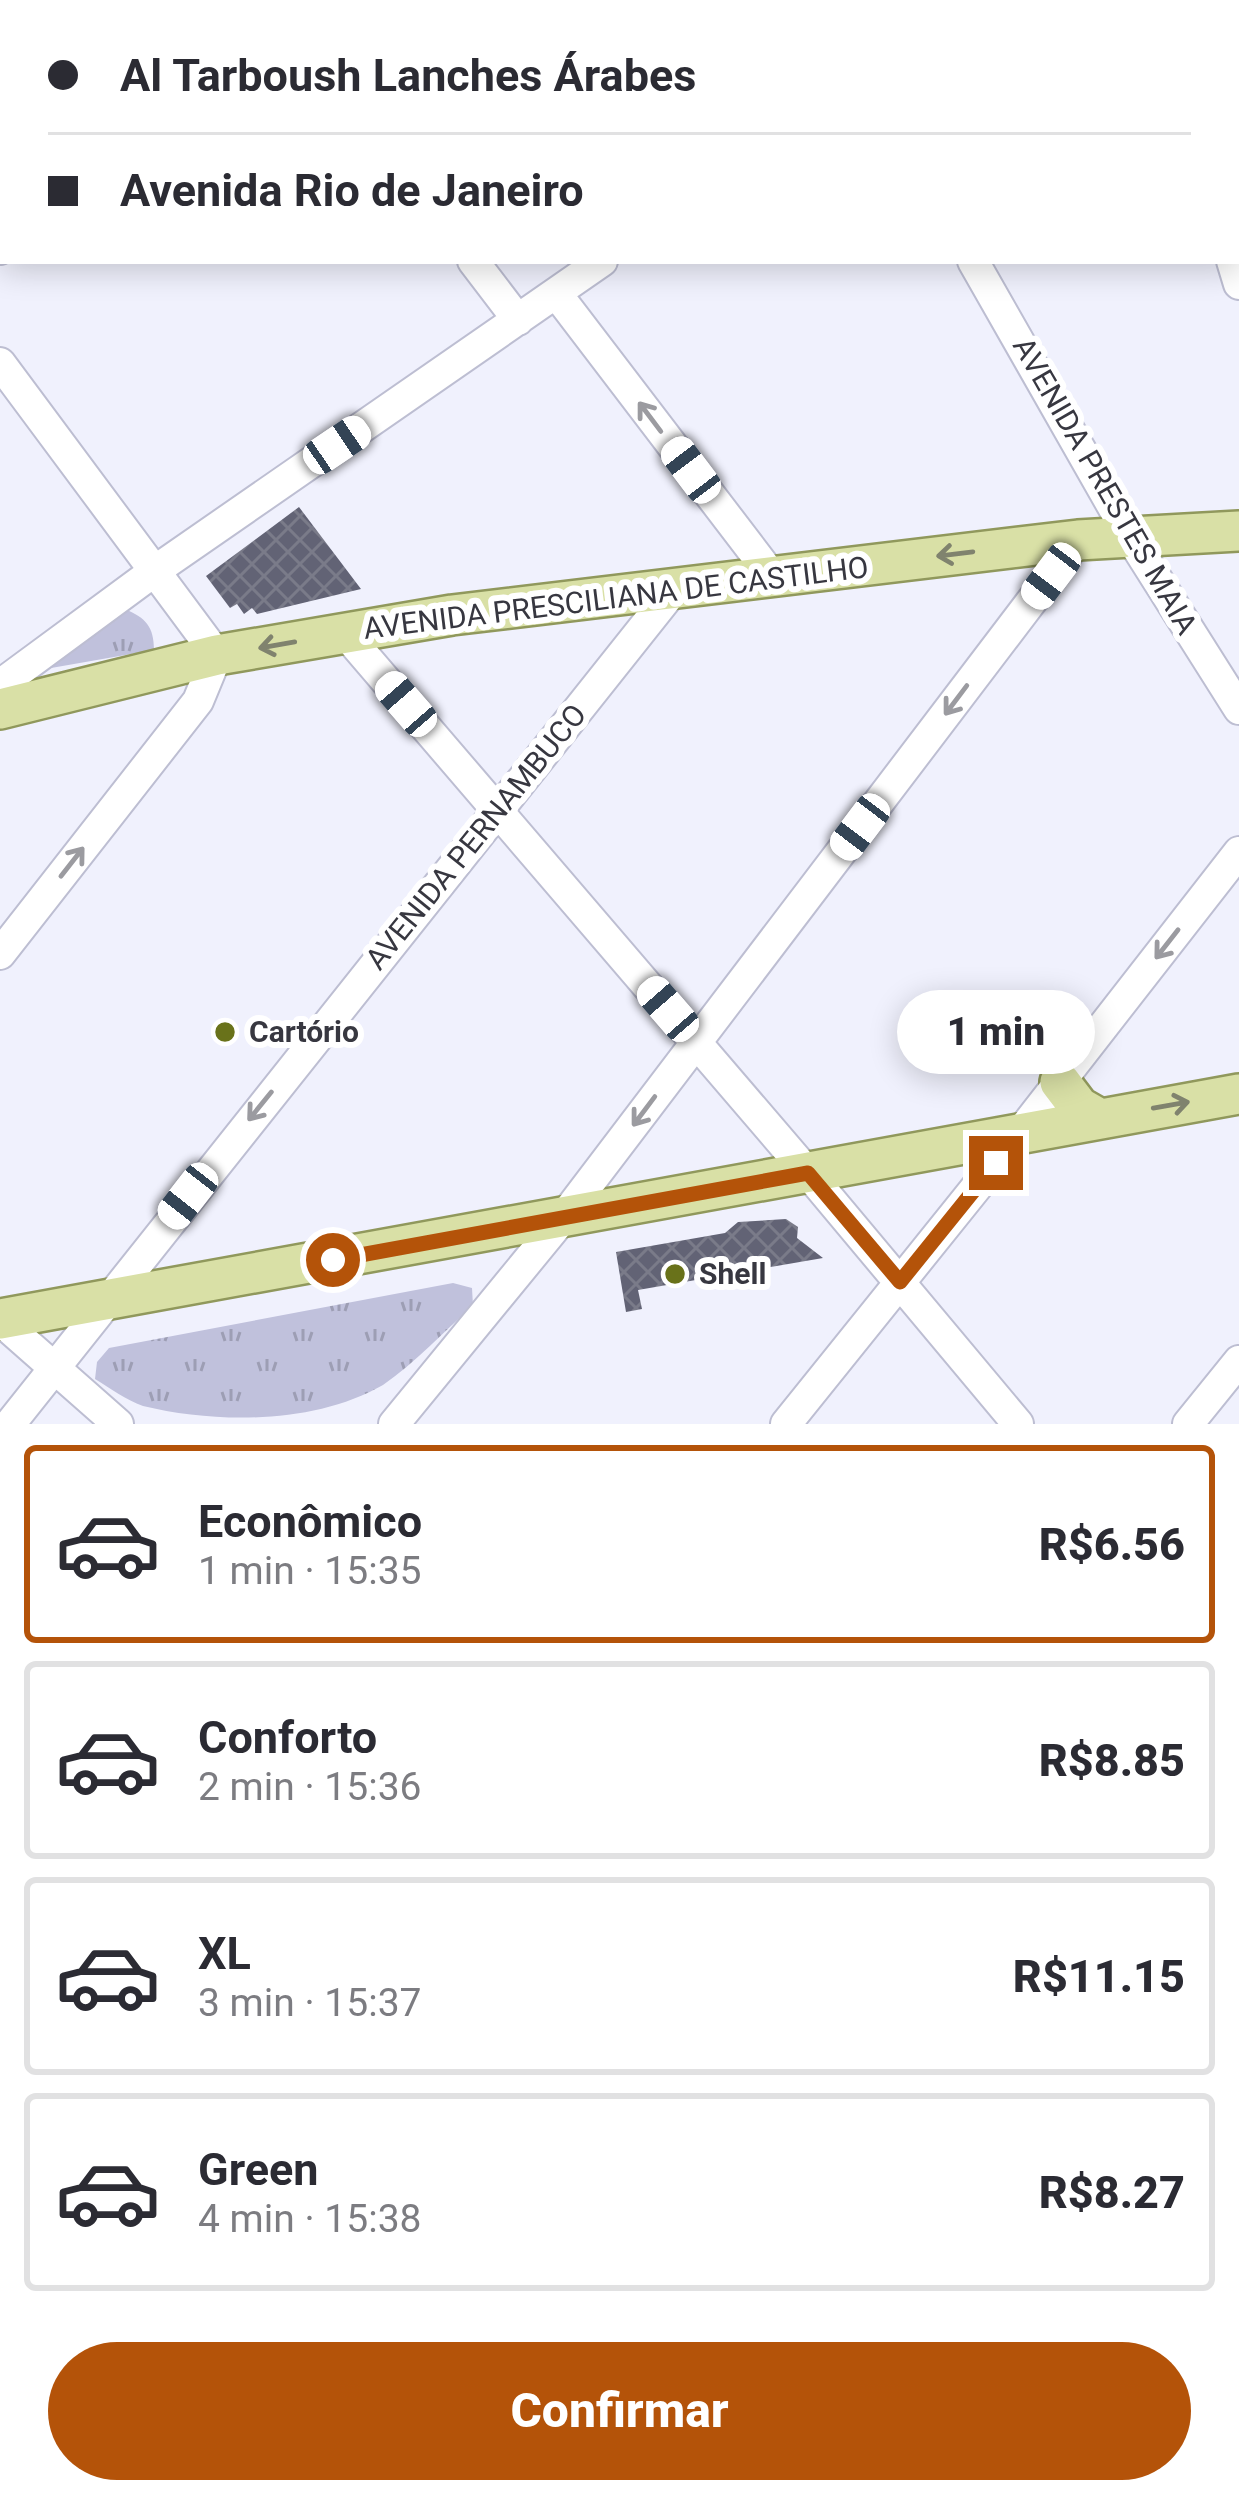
<!DOCTYPE html>
<html lang="pt">
<meta charset="utf-8">
<style>
:root{--surface:#fff;--page:#f2f2f3;--text:#2b2b33;--muted:#7c7c81;--line:#e1e1e2;--accent:#b45309}
body{margin:0;font-family:Roboto,sans-serif;background:var(--page);color:var(--text);height:100vh;display:flex;flex-direction:column;font-size:45px;white-space:nowrap}
*{box-sizing:border-box;margin:0}
p{font-size:39px;color:var(--muted)}
.icon{flex:none;width:66px;height:66px;fill:none;stroke:currentColor;stroke-width:2;stroke-linecap:round;stroke-linejoin:round}
.map{position:relative;height:1424px;overflow:hidden}
.sheet{display:flex;flex-direction:column;background:var(--surface);flex:1}
.sheet>*{flex:none}
.banner{position:absolute;left:0px;top:0px;width:1239px;height:264px;box-shadow:0 6px 30px #0003;display:grid;align-content:center;height:264px;padding:0 48px;background:var(--surface)}
.end{position:absolute;width:54px;height:54px;margin:-27px;border:15px solid #b45309;background:#fff;box-shadow:0 0 0 6px #fff}
.from{border-radius:50%}
.bubble{position:absolute;height:84px;border-radius:42px;background:var(--surface);box-shadow:0 6px 30px #0003;font-size:39px;font-weight:800;line-height:84px;text-align:center}
.car{position:absolute;width:36px;height:72px;margin:-36px -18px;border-radius:15px;box-shadow:0 0 9px 3px #0007;background:linear-gradient(#fff 24%,#345 0 40%,#fff 0 76%,#345 0 86%,#fff 0)}
.banner b{display:flex;align-items:center;gap:42px;height:114px;font-size:45px}
.banner b+b{border-top:3px solid var(--line)}
.banner i{width:30px;height:30px;background:var(--text)}
ul{padding:21px 0 0;list-style:none}
li{display:flex;align-items:center;gap:36px;height:198px;margin:0 24px 18px;padding:0 24px;border:6px solid var(--line);border-radius:12px}
li div{flex:1}
li b{display:block;font-size:45px}
li em{font-style:normal;font-weight:800}
li.current{border-color:var(--accent)}
li>.icon{width:108px;height:108px;stroke-width:1.5}
.action{display:flex;gap:24px;margin-top:auto;padding:24px 48px}
.action a{flex:1;height:138px;border-radius:72px;background:var(--accent);color:#fff;font-size:48px;font-weight:800;line-height:138px;text-align:center}
.map>svg:first-child{display:block}
.park{fill:url(#park-tufts)}
.building{fill:url(#building-cross-hatch)}
.lines{fill:none;stroke-linecap:round;stroke-linejoin:round}
.minor-casing{stroke:#bdbed2;stroke-width:34}
.major-casing{stroke:#90985c;stroke-width:44}
.minor{stroke:#fff;stroke-width:30}
.major{stroke:#d9e0a6;stroke-width:39}
.oneway{stroke:#9b9ba0}
.oneway2{stroke:#80836e}
.route{stroke:#b45309;stroke-width:15}
.poi-dot{fill:#69721a;stroke:#fff;stroke-width:4.5}
.labels{text-anchor:middle;stroke-width:12;stroke-linejoin:round;paint-order:stroke}
.street-label{font-size:30px;fill:#373740;stroke:#fff}
.poi-label{font-size:30px;font-weight:bold;fill:#373740;stroke:#fff;text-anchor:start}
</style>
<div class="map">
<svg width="1239" height="1424" viewBox="0 0 1239 1424">
<defs>
<pattern id="park-tufts" width="24" height="20" patternUnits="userSpaceOnUse" patternTransform="scale(3)"><rect width="24" height="20" fill="#c0c1dc"/><path d="M3 7l-1-3M5 7V3M7 7l1-3M15 17l-1-3M17 17v-4M19 17l1-3" fill="none" stroke="#9d9eb4"/></pattern>
<pattern id="building-cross-hatch" width="8" height="8" patternUnits="userSpaceOnUse" patternTransform="scale(3)"><rect width="8" height="8" fill="#626375"/><path d="M0 0l8 8M0 8l8-8" fill="none" stroke="#7a7b89"/></pattern>
</defs>
<rect width="100%" height="100%" fill="#f0f1fd"/>
<path class="park" d="M125 609C146 618 154 627 154 650L34 671Z
M453 1283 472 1288 473 1306C444 1331 415 1363 383 1385 315 1424 218 1424 143 1406 126 1400 110 1388 95 1379L97 1362 109 1348Z"/>
<path class="building" d="M299 507 361 589 257 614 252 608 244 614 237 604 230 608 206 576Z
M786 1219 798 1227 797 1238 823 1258 638 1290 642 1309 626 1312 616 1252 725 1233 738 1222Z"/>
<g class="lines">
<g class="minor-casing">
<path id="minor" d="M810 0 812 3
M1148 0 1149 3
M340 3 345 0
M975 3 979 0
M1236 124 1239 122
M0 249 3 247
M473 261 518 320
M973 261 1129 535 1239 709
M1232 261 1239 284
M556 293 772 576
M0 363 217 655 198 701 0 954
M345 633 808 1173 1018 1424
M0 685 156 570 602 261
M0 1320 118 1424
M10 1424 675 588
M394 1424 562 1219 1078 540
M786 1424 1020 1133 1239 852
M1188 1424 1239 1361"/>
</g>
<g class="major-casing">
<path id="major" d="M0 709 217 655 452 615 1078 540 1239 531
M1060 1082 1079 1107 1100 1119
M0 1319 1239 1094"/>
</g>
<use href="#minor" class="minor"/>
<use href="#major" class="major"/>
</g>
<defs><path id="oneway-shaft" d="M-6 0H5M1.5-3L5.5 0L1.5 3" fill="none" stroke-width="1.6" stroke-linecap="round" stroke-linejoin="round" transform="scale(3)"/></defs>
<g class="oneway">
<use href="#oneway-shaft" transform="translate(650 417) rotate(-127)"/>
<use href="#oneway-shaft" transform="translate(956 700) rotate(127)"/>
<use href="#oneway-shaft" transform="translate(72 862) rotate(-52)"/>
<use href="#oneway-shaft" transform="translate(1167 944) rotate(128)"/>
<use href="#oneway-shaft" transform="translate(260 1106) rotate(129)"/>
<use href="#oneway-shaft" transform="translate(644 1111) rotate(127)"/>
</g>
<g class="oneway2">
<use href="#oneway-shaft" transform="translate(955 554) rotate(173)"/>
<use href="#oneway-shaft" transform="translate(277 645) rotate(170)"/>
<use href="#oneway-shaft" transform="translate(1171 1105) rotate(-10)"/>
</g>
<g class="lines">
<path class="route" d="M333 1260 808 1173 900 1282 996 1163"/>
</g>
<g class="poi-dot">
<circle cx="225" cy="1032" r="12"/>
<circle cx="675" cy="1274" r="12"/>
</g>
<g class="labels">
<g class="street-label">
<text transform="translate(1105 486) rotate(60)" y="10">AVENIDA PRESTES MAIA</text>
<text transform="translate(616 598) rotate(-7)" y="10">AVENIDA PRESCILIANA DE CASTILHO</text>
<text transform="translate(476 837) rotate(-51)" y="10">AVENIDA PERNAMBUCO</text>
</g>
<g class="poi-label">
<text x="249" y="1042">Cartório</text>
<text x="699" y="1284">Shell</text>
</g>
</g>
</svg>
<i class="end from" style="left:333px;top:1260px"></i>
<i class="end" style="left:996px;top:1163px"></i>
<div class="bubble" style="left:897px;top:990px;width:198px">1 min</div>
<i class="car" style="left:337px;top:445px;rotate:56deg"></i>
<i class="car" style="left:691px;top:470px;rotate:323deg"></i>
<i class="car" style="left:1051px;top:576px;rotate:217deg"></i>
<i class="car" style="left:406px;top:704px;rotate:319deg"></i>
<i class="car" style="left:860px;top:827px;rotate:217deg"></i>
<i class="car" style="left:668px;top:1009px;rotate:319deg"></i>
<i class="car" style="left:188px;top:1196px;rotate:218deg"></i>
<div class="banner">
<b><i class="from"></i>Al Tarboush Lanches Árabes</b>
<b><i></i>Avenida Rio de Janeiro</b>
</div>
</div>
<section class="sheet">
<ul>
<li class="current"><svg class="icon" aria-label="car" viewBox="0 0 24 24"><path d="M5 17H2v-5l4-1 3-4h7l3 4 3 1v5h-3M9 17h6M6 11h13"/><circle cx="7" cy="17" r="2"/><circle cx="17" cy="17" r="2"/></svg><div><b>Econômico</b><p>1 min · 15:35</p></div><em>R$6.56</em></li>
<li><svg class="icon" aria-label="car" viewBox="0 0 24 24"><path d="M5 17H2v-5l4-1 3-4h7l3 4 3 1v5h-3M9 17h6M6 11h13"/><circle cx="7" cy="17" r="2"/><circle cx="17" cy="17" r="2"/></svg><div><b>Conforto</b><p>2 min · 15:36</p></div><em>R$8.85</em></li>
<li><svg class="icon" aria-label="car" viewBox="0 0 24 24"><path d="M5 17H2v-5l4-1 3-4h7l3 4 3 1v5h-3M9 17h6M6 11h13"/><circle cx="7" cy="17" r="2"/><circle cx="17" cy="17" r="2"/></svg><div><b>XL</b><p>3 min · 15:37</p></div><em>R$11.15</em></li>
<li><svg class="icon" aria-label="car" viewBox="0 0 24 24"><path d="M5 17H2v-5l4-1 3-4h7l3 4 3 1v5h-3M9 17h6M6 11h13"/><circle cx="7" cy="17" r="2"/><circle cx="17" cy="17" r="2"/></svg><div><b>Green</b><p>4 min · 15:38</p></div><em>R$8.27</em></li>
</ul>
<div class="action"><a>Confirmar</a></div>
</section>
